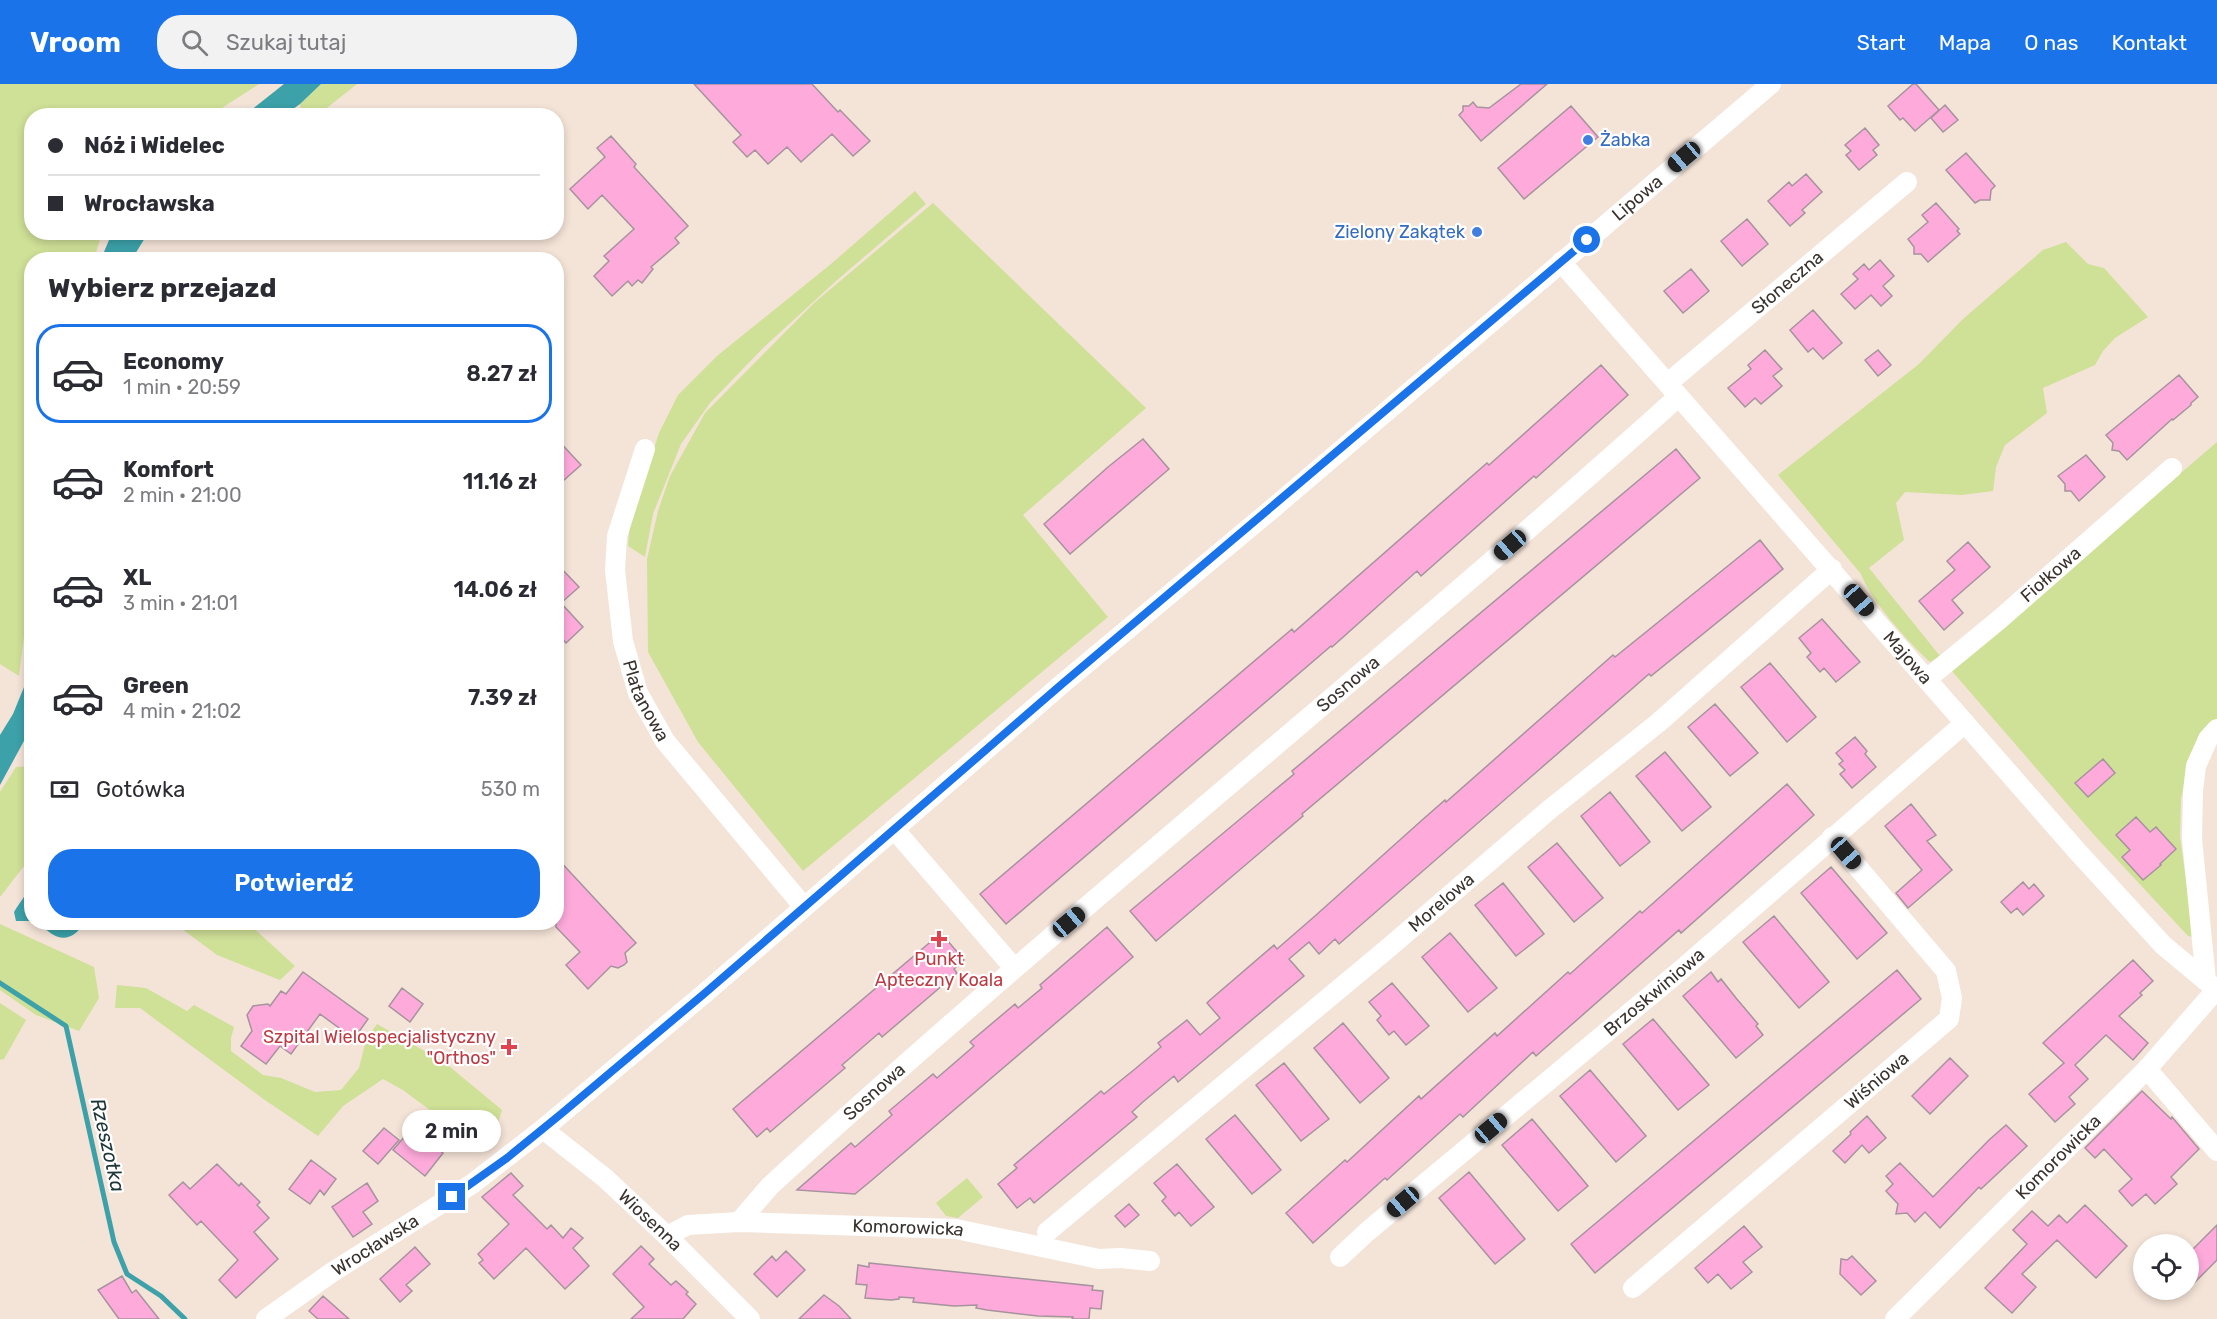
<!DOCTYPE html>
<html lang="pl">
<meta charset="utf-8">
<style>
:root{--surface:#fff;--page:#f2f2f3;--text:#2b2b33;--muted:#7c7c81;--line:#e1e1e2;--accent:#1a73e8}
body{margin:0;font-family:Rubik,sans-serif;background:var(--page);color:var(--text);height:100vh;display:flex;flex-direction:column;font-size:22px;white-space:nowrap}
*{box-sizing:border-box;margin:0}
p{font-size:20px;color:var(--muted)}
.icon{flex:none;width:33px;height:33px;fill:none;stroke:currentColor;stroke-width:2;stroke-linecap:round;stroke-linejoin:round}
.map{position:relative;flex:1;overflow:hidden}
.sheet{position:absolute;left:24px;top:168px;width:540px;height:678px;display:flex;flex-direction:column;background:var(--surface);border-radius:24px;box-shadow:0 3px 9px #0003}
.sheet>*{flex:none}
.hud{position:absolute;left:24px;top:24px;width:540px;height:132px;border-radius:24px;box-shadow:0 3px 9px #0003;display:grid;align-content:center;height:132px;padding:0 24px;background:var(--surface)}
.tools{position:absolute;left:2133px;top:1150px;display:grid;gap:12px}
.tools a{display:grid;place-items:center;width:66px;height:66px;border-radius:50%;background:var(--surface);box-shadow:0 3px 9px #0003;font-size:30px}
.end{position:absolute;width:27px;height:27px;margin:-14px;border:8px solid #1a73e8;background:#fff;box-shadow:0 0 0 3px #fff}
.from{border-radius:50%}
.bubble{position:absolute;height:42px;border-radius:21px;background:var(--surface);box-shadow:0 3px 9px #0003;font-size:20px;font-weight:600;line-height:42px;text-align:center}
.car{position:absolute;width:18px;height:36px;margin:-18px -9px;border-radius:8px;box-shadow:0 0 4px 2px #0007;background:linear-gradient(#222 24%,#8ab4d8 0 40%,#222 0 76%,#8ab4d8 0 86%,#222 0)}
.hud b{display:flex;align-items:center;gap:21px;height:57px;font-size:22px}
.hud b+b{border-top:2px solid var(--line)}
.hud i{width:15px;height:15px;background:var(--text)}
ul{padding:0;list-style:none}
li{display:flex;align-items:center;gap:18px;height:99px;margin:0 12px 9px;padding:0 12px;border:3px solid transparent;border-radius:24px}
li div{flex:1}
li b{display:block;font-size:22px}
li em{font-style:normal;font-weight:600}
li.active{border-color:var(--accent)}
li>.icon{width:54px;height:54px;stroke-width:1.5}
h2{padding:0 24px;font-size:27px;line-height:72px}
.pay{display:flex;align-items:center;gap:15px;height:66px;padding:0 24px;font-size:22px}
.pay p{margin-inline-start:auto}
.cta{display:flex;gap:12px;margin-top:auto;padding:12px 24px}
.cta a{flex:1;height:69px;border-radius:24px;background:var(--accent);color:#fff;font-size:24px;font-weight:600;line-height:69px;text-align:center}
header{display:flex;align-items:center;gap:36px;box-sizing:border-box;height:84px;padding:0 30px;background:var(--accent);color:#fff}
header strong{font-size:28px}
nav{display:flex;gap:33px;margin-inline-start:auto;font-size:21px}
.search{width:420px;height:54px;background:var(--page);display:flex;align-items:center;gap:15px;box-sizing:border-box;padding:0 21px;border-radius:24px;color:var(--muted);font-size:22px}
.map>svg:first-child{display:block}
.green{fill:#cfe097}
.water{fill:#3ca1a9}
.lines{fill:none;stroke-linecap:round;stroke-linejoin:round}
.stream{stroke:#3ca1a9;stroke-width:5}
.building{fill:#feaadb;stroke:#a5939d;stroke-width:1.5}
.minor{stroke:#fff;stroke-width:20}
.route{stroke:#1a73e8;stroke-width:8}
.shop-dot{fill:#3f7fe0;stroke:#fff;stroke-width:2}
.health-dot{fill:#e0444e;stroke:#fff;stroke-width:2}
.labels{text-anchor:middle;stroke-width:4.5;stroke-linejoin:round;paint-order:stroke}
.shop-label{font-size:18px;fill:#366cbe;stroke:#fff;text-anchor:start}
.street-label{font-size:18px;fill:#39322e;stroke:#fff}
.health-label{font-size:18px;fill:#be3a42;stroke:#fff}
.water-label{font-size:20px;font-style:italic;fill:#203739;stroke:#fff}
</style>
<header>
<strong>Vroom</strong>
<div class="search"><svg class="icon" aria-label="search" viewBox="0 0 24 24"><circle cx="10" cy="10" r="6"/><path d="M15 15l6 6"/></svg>Szukaj tutaj</div>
<nav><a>Start</a><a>Mapa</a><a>O nas</a><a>Kontakt</a></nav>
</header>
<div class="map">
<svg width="2217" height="1235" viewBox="0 0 2217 1235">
<rect width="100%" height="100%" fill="#f4e3d7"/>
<path class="green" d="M0 0H259L211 31 32 32V148L102 149 94 175 32 176V488L19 592 0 580Z
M321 0H357L318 31H301L300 20Z
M915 107 926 120 836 197 763 264 710 319 681 360 653 430 645 473 628 462 630 440 659 349 678 311 717 272 831 180Z
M933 119 1146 324 1023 431 1108 533 803 787 698 658 648 568 647 475 658 427 670 392 705 329 814 219Z
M2066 158 2088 180 2104 184 2148 233 2115 254 2103 267 2095 281 2043 304 2047 329 2005 361 1996 383 1993 407 1962 411 1905 408 1896 419 1904 456 1869 484 1940 572 1930 578C1908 558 1871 517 1861 490L1778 391 1919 280 1963 235 2043 166Z
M2217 358V636L2191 676 2181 714 2180 753 2194 853 2188 852 2095 752 1951 586Z
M31 682V773L0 813V708L16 683Z
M167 839H248L295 882 280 896 217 871 182 845Z
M0 840 94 883 99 914 79 947 36 931 0 906Z
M117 901 146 904 187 927 194 921 234 943 231 954V967L263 991 281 994 315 1008 341 1006 359 984 366 956 377 940 444 978 502 1026 498 1039 474 1059 403 1006 383 995 343 1022 318 1052 262 1014 140 924H115Z
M0 919 26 936 4 975 0 976Z
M967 1094 983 1113 958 1134 946 1132 936 1119Z"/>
<path class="water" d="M284 0H321L300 20 285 31H245Z
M112 149V148L148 149 132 175H101Z
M31 586V644L0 701V651L13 630Z
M31 795V837H16L14 828C21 816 29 809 31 795Z
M39 839H84C70 861 55 856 39 839Z"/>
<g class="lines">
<path class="stream" d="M0 899 66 942 114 1158 127 1190 161 1212 185 1235"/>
</g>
<path class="building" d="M694 0H812L838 28 840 26 870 57 853 72 832 50 801 78 787 63 768 80 755 66 747 73 733 58 741 51Z
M1521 0H1547L1481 57 1459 31 1463 27V22H1469L1473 18 1477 23 1489 24Z
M1913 0H1916L1939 26 1915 47 1903 34 1900 36 1888 22Z
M1945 21 1958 36 1943 48 1931 34Z
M1571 22 1598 53 1524 115 1498 84Z
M1865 44 1879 61 1873 66 1877 71 1859 86 1846 71 1851 67 1845 61Z
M611 52 636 80 634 83 688 142 675 154 679 159 651 183 653 185 642 199 638 196 632 202 628 197 612 212 594 192 609 177 604 172 634 145 602 111 588 125 570 105 605 73 597 64Z
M1966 69 1995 102 1991 106 1990 116H1980L1975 119 1946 86Z
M1806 90 1822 108 1802 126 1805 129 1790 142 1768 117 1789 98 1792 102Z
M1936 119 1959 145 1957 147 1960 150 1928 178 1921 170H1914V163L1908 155 1928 138 1922 131Z
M1747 135 1768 160 1742 182 1721 157Z
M1880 176 1894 192 1883 202 1892 212 1881 222 1871 211 1855 225 1841 210 1858 195 1853 190 1864 180 1869 186Z
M1691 185 1709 207 1683 229 1664 207Z
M1813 226 1842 259 1823 275 1813 264 1808 268 1790 246Z
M1765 266 1782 285 1773 292 1782 302 1761 320 1755 314 1745 323 1728 304 1751 285 1748 281Z
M1878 266 1891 281 1878 292 1865 276Z
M1601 281 1628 311 1536 394 1534 392 1421 492 1417 487 1332 563 1331 562 1006 840 980 810 1292 545 1294 548 1487 379 1489 381Z
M2179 291 2198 313 2191 319V321L2173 336 2172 335 2127 376 2119 367 2112 366 2113 359 2106 351Z
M556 354 581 381 556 403Z
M1143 355 1169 385 1070 470 1044 440 1108 383Z
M1676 365 1700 394 1302 730 1303 732 1156 857 1130 827 1294 690 1292 687Z
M2086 371 2105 393 2079 417 2071 407H2065V400L2058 392Z
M1760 456 1783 485 1651 592 1649 590 1339 860 1335 855 1319 870 1309 858 1289 875 1304 892 1178 998 1174 992 1144 1017 1132 1028 1137 1033 1034 1119 1030 1114 1017 1124 998 1100 1017 1084 1014 1081 1101 1007 1104 1010 1135 985 1161 963 1158 959 1187 936 1200 951 1220 934 1207 919 1210 916 1274 861 1277 865 1315 832 1421 737 1445 716 1446 718 1613 571 1615 573Z
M1968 458 1990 483 1952 516 1963 529 1944 546 1919 517 1955 486 1947 477Z
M556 479 579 503 561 519 583 543 566 559 556 548Z
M1822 535 1860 578 1836 598 1824 584 1820 588 1807 573 1811 569 1799 554Z
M1770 579 1816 633 1787 658 1741 603Z
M1715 620 1758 669 1730 692 1688 643Z
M1855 653 1867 667 1865 670 1876 683 1852 704 1840 690 1845 686 1839 680 1843 677 1836 669Z
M1665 668 1711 723 1682 747 1636 692Z
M2103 675 2115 689 2088 713 2075 699Z
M1787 700 1814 731 1681 849 1679 846 1536 972 1533 968 1463 1033 1460 1030 1387 1096 1385 1094 1313 1159 1286 1129 1345 1076 1347 1078 1419 1012 1421 1015 1495 949 1497 952 1568 888 1570 890 1640 827 1642 829Z
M1610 708 1650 758 1620 782 1581 732Z
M1911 720 1936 751 1927 757 1952 786 1908 824 1896 809 1922 786 1885 742Z
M2136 733 2150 748 2156 743 2176 765 2160 780 2161 781 2143 796 2122 773 2130 766 2116 751Z
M1557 759 1603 814 1574 838 1528 783Z
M556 773 636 859 625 869 627 878 624 881 618 884 611 882 588 905 566 881 580 868 556 843Z
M1831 783 1887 849 1857 875 1801 809Z
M2023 798 2029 805 2034 800 2044 812 2023 831 2017 824 2011 829 2001 818Z
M1503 799 1544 850 1516 872 1475 821Z
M1774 832 1829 898 1799 924 1743 858Z
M1107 843 1133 873 872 1096 855 1110 797 1106 851 1059 855 1063 892 1031 889 1027 933 990 937 994 974 962 970 958 1015 920 1018 924 1042 904 1040 901Z
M941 849 964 876 954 885 957 889 882 953 879 949 842 981 845 984 770 1048 767 1044 757 1053 733 1025Z
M1450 849 1497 904 1468 928 1422 873Z
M2133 876 2153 897 2140 909 2142 911 2119 932 2148 959 2133 976 2106 951 2075 981 2088 995 2069 1013 2075 1020 2055 1038 2029 1010 2064 979 2043 959Z
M1897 886 1921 915 1595 1189 1571 1160Z
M303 888 368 935 354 955 320 930 291 970 280 962 266 980 241 962 252 947 247 931 253 922 268 920 270 922 281 907 286 910Z
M1711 888 1718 898 1721 895 1736 914 1758 940 1756 942 1763 951 1736 974 1683 912Z
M1392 899 1429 942 1406 961 1394 947 1389 951 1377 936 1381 932 1369 918Z
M402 904 423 920 410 938 389 922Z
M1653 935 1709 1001 1678 1026 1623 960Z
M1343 939 1389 994 1360 1019 1314 964Z
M1950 974 1968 992 1930 1030 1912 1012Z
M1284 979 1329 1035 1301 1057 1256 1001Z
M1590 986 1646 1052 1616 1078 1560 1012Z
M2142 1007 2171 1035 2172 1033 2199 1065 2171 1093 2177 1100 2155 1120 2146 1110 2132 1122 2119 1107 2132 1095 2104 1065 2095 1074 2085 1064Z
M1235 1031 1281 1086 1252 1110 1206 1055Z
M1867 1032 1886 1054 1869 1069 1862 1061 1845 1079 1833 1067 1851 1050 1850 1048Z
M1532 1035 1588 1102 1558 1127 1502 1061Z
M2006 1041 2027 1062 1981 1105 1979 1103 1940 1144 1925 1128 1915 1138 1907 1129 1896 1130 1898 1120 1886 1107 1893 1100 1886 1092 1900 1079 1933 1113 1989 1056Z
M384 1044 399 1056 378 1080 363 1067Z
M412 1044 443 1069 425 1092 393 1066Z
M311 1076 336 1095 324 1111 320 1106 310 1120 289 1105Z
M217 1080 239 1102 241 1099 260 1118 257 1121 269 1134 254 1148 278 1175 236 1214 219 1196 238 1176 201 1137 197 1141 169 1111 183 1098 190 1105Z
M1177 1080 1214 1123 1191 1142 1179 1128 1175 1132 1162 1117 1166 1113 1154 1099Z
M1469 1088 1525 1155 1495 1180 1439 1114Z
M511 1089 523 1102 513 1111 547 1145 551 1141 563 1154 571 1144 583 1154 573 1164 589 1182 565 1205 526 1164 494 1195 479 1179 483 1176 478 1170 509 1140 482 1113Z
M367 1099 378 1117 363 1128 372 1140 353 1153 332 1123Z
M1129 1120 1139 1131 1125 1143 1115 1132Z
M2085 1121 2127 1162 2096 1194 2057 1156 2022 1190 2036 1203 2012 1229 1985 1204 2027 1160 2013 1146 2032 1127 2048 1142 2059 1131 2067 1139Z
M2217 1141V1176L2188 1205V1170Z
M1744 1142 1762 1163 1743 1178 1752 1188 1731 1205 1718 1190 1708 1199 1695 1184Z
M641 1162 654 1175 649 1180 671 1201 676 1197 688 1208 686 1210 696 1220 683 1235H631L644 1223 613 1190Z
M415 1163 430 1180 406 1201 412 1207 400 1218 380 1195Z
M786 1167 805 1186 777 1213 754 1190 772 1172 776 1177Z
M1852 1172 1876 1197 1861 1211 1840 1190 1841 1175 1847 1176Z
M869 1179 1093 1202 1092 1206 1103 1207 1101 1225 1090 1224 1089 1235H1072L1073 1233 1038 1232 987 1226 976 1224 977 1221 954 1222 913 1218 914 1214 899 1213V1215L891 1216 865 1214 867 1201 856 1200 858 1181 869 1183Z
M122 1192 132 1209 136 1206 159 1235H119L98 1206Z
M824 1211 839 1222 851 1235H799Z
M323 1212 349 1235H318L309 1227Z"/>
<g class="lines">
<g class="minor">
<path id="s1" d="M1561 178 2077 767 2163 861 2217 906"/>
<path id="s2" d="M1668 299 1907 98"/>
<path id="s3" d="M645 365 617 452 615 486 623 557 638 609 665 657 804 823"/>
<path id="s4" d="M1927 595 2000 535 2172 384"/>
<path d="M894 745 1014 884"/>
<path d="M2206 897 2192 755 2193 707 2196 682 2208 655 2217 645"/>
<path d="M2147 985 2217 1067"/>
<path id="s5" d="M543 1045 605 1094 667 1152 750 1235"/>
<path id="s6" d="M739 1138 770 1102C1065 831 1380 581 1678 313"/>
<path id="s7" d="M1047 1148 1386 866 1549 726 1658 639 1832 485"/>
<path id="s8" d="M667 1152 688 1141 739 1138 956 1145 1099 1175 1120 1174 1150 1177"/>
<path id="s9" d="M1340 1173 1368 1147 1681 886 1965 639"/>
<path id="s10" d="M1633 1204 1949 935 1952 914 1946 887 1832 753"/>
<path id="s11" d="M266 1235 331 1189 472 1100 543 1045 705 909 1062 600 1272 425 1771 0"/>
<path id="s12" d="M1895 1235 2147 985 2216 906"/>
</g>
</g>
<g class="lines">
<path class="route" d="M452 1113 507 1074 561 1030 705 909 1062 600 1587 156"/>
</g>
<g class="shop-dot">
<circle cx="1588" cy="56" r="6"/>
<circle cx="1477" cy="148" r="6"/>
</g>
<g class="health-dot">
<path d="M936 846h6v6h6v6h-6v6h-6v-6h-6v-6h6z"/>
<path d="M506 954h6v6h6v6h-6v6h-6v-6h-6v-6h6z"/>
</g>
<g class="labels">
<g class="shop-label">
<text x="1600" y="62">Żabka</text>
<text x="1465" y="154" text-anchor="end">Zielony Zakątek</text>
</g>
<g class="street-label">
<text dy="6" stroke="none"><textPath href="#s11" startOffset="1773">Lipowa</textPath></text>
<text dy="6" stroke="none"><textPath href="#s2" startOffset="156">Słoneczna</textPath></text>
<text dy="6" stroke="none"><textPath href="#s4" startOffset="162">Fiołkowa</textPath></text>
<text dy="6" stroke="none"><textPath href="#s1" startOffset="526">Majowa</textPath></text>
<text dy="6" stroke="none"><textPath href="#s6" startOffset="813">Sosnowa</textPath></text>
<text dy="6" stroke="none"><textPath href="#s3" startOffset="261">Platanowa</textPath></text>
<text dy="6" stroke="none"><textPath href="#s7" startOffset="514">Morelowa</textPath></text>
<text dy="6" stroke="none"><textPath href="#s9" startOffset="411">Brzoskwiniowa</textPath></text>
<text dy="6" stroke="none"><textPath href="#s10" startOffset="320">Wiśniowa</textPath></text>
<text dy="6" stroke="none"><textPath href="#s6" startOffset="188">Sosnowa</textPath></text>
<text dy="6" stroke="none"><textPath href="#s12" startOffset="230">Komorowicka</textPath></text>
<text dy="6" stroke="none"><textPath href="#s5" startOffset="141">Wiosenna</textPath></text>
<text dy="6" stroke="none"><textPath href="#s8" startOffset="244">Komorowicka</textPath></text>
<text dy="6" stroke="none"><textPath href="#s11" startOffset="132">Wrocławska</textPath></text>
</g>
<g class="health-label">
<text x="939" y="881">Punkt<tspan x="939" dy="21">Apteczny Koala</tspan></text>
<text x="496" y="959" text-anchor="end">Szpital Wielospecjalistyczny<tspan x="496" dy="21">"Orthos"</tspan></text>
</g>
<g class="water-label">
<text transform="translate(108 1061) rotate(77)" y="7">Rzeszotka</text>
</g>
</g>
</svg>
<div class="tools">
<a><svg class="icon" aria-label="locate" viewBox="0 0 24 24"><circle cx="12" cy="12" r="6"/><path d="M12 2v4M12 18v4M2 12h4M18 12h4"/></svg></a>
</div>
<i class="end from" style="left:1587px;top:156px"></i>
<i class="end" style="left:452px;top:1113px"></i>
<div class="bubble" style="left:402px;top:1026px;width:99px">2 min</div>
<i class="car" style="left:1684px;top:73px;rotate:230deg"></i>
<i class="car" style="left:1510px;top:461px;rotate:229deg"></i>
<i class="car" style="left:1859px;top:516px;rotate:139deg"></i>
<i class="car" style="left:1846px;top:769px;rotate:139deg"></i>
<i class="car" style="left:1069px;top:838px;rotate:50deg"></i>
<i class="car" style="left:1491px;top:1044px;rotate:50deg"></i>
<i class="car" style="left:1403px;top:1118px;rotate:230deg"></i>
<div class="hud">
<b><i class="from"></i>Nóż i Widelec</b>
<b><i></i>Wrocławska</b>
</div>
<section class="sheet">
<h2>Wybierz przejazd</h2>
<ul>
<li class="active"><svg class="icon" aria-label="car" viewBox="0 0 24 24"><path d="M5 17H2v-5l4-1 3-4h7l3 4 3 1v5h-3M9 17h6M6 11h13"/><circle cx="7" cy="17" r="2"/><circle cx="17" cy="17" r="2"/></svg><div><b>Economy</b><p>1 min · 20:59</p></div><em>8.27 zł</em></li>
<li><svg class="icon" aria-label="car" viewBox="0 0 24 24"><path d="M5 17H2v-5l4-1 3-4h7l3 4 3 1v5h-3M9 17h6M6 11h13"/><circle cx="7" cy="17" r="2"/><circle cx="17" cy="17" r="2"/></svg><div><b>Komfort</b><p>2 min · 21:00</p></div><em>11.16 zł</em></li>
<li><svg class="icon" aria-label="car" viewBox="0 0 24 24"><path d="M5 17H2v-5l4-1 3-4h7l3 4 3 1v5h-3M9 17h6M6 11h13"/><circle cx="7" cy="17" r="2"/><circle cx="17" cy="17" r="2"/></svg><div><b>XL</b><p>3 min · 21:01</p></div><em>14.06 zł</em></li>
<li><svg class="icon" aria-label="car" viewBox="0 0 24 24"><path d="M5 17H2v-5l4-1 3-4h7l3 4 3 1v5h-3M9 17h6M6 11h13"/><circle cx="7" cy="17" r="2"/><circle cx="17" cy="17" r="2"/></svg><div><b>Green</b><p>4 min · 21:02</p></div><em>7.39 zł</em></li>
</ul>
<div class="pay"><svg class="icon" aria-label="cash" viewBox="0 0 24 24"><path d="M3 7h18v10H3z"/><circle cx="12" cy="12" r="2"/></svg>Gotówka<p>530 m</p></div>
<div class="cta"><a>Potwierdź</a></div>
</section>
</div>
